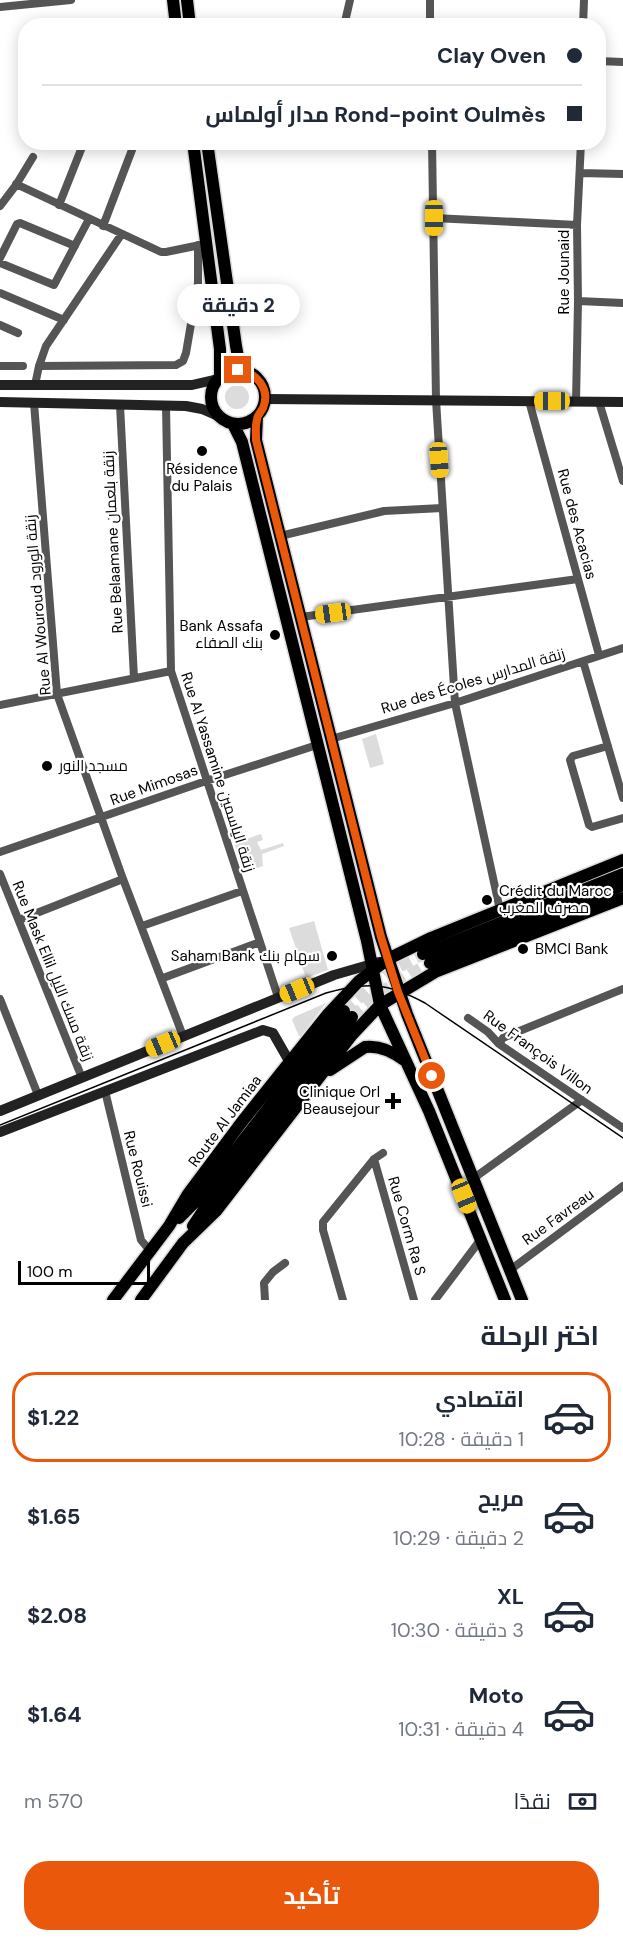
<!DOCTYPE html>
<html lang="ar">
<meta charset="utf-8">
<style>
:root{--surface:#fff;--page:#f6f6f7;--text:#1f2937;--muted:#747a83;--line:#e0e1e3;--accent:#ea580c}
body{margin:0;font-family:"DM Sans",Cairo,sans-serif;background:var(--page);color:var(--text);direction:rtl;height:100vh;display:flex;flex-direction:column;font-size:22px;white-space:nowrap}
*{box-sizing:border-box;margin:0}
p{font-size:20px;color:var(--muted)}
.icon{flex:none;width:33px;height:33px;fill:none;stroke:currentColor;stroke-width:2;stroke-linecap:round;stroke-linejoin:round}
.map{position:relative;height:1300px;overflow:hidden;direction:ltr}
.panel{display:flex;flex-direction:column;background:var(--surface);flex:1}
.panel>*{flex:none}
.hud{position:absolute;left:18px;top:18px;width:588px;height:132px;border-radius:24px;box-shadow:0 3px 15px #0003;direction:rtl;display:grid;align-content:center;height:132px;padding:0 24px;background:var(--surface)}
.scale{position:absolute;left:18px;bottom:15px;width:132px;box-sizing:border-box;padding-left:6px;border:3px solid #000;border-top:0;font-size:16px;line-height:21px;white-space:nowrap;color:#000;-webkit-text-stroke:4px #fff;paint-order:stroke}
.end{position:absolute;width:27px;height:27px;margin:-14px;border:8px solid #ea580c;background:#fff;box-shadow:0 0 0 3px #fff}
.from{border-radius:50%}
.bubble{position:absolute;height:42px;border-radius:21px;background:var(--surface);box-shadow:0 3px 15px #0003;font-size:20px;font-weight:700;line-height:42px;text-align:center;direction:rtl}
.car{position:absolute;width:18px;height:36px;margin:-18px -9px;border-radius:8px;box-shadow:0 0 4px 2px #0007;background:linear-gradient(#f5c518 24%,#345 0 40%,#f5c518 0 76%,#345 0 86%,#f5c518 0)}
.hud b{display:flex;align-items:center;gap:21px;height:57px;font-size:22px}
.hud b+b{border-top:2px solid var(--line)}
.hud i{width:15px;height:15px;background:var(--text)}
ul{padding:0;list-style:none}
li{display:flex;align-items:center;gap:18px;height:90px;margin:0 12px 9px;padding:0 12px;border:3px solid transparent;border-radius:24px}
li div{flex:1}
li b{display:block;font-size:22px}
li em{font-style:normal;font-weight:700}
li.current{border-color:var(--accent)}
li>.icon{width:54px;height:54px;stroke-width:1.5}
h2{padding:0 24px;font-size:27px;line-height:72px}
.pay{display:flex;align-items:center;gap:15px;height:66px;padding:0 24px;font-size:22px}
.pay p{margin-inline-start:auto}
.primary-button{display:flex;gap:12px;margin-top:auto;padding:12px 24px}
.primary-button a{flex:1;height:69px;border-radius:24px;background:var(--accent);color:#fff;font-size:24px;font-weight:700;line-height:69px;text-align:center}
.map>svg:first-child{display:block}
.green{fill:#dcdcdc}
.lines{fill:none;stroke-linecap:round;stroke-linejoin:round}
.primary-tunnel{stroke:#d9d9d9;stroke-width:12;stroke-dasharray:12 6;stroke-linecap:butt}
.primary-casing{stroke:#dbdbdb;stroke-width:15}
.street{stroke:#555;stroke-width:8}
.secondary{stroke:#222;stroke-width:10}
.primary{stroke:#000;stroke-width:12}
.tram{stroke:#000;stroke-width:1.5}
.route{stroke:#ea580c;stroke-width:8}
.poi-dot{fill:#000;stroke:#fff;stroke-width:2}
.labels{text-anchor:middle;stroke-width:4.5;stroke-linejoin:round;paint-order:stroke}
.street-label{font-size:15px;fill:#000;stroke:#fff}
.poi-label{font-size:15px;fill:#000;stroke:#fff;text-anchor:end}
</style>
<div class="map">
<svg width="623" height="1300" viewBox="0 0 623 1300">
<rect width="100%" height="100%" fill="#fff"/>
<path class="green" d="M225 397a12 12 0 1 1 24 0a12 12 0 1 1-24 0Z
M376 734 384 764 370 768 362 739Z
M261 834 263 840 257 842 261 850 283 843 284 846 262 854 263 866 245 872 234 843Z
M314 921 328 970 306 978 289 928Z
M326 1003 301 1036H299L292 1020 294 1017Z"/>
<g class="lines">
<path class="primary-tunnel" d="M344 1011 385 974 423 954
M352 1017 381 992 430 963"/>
<g class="primary-casing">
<path id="primary" d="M173 0 176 26
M187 0 190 26
M193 142 220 349V377
M207 142 236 346 238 357 247 372
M211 397a27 27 0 1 1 54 0a27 27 0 1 1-54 0Z
M257 417 256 440 381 937 407 1014 522 1300
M233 424 242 442 367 941 380 1005 429 1111 505 1300
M423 954 623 874
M430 963 623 885
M330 1070 365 1047C380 1045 392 1051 404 1060
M179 1218 196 1201 344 1011
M193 1226 207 1205 352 1017
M113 1300 169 1226 188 1194 241 1123 328 1014 359 981 388 959 431 938 623 860
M141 1300 183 1243 216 1211 351 1036 380 1005 435 972 623 898"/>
</g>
<path class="street" d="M430 0V26
M0 7 71 0
M344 26 350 0
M583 26 584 0
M598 61 623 62
M432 142 436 400 455 703 500 910
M580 173 623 174
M16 184 161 252H166L200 245
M59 205 84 142
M0 206 16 185 33 157
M434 218 577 225
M103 226 135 142
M0 258 17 224 20 223 75 246
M0 263 54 285 89 219
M0 293 64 320
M578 301 623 303
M0 325 18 333
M0 366H23
M39 366 176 365 183 361 186 353 198 283V245
M35 385 39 366 46 346 121 235
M529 401 599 655
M576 402 578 301 577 225 581 142
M599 402 623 481
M34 403 57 694 123 879 183 1036
M120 405 134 678
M166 406 171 671 278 997
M280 536 384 511 442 508
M301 617 578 579
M583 661 623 798
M0 705 171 671
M331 739 455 703 623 648
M608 746 573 756 570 760 589 825 592 827 623 818
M0 852 206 781 317 745
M0 874 82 1078
M19 920 123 879
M142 926 242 891
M163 978 260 942
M0 999 38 1095
M468 1018 488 1032 499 1044 623 1128
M499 1044 503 1038 512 1034 623 989
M105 1091 141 1240 146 1246 151 1249
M374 1159 414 1300
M474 1178 582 1100
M510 1270 623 1186
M265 1300 264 1283 273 1272 285 1263
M343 1300 323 1230V1222L374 1159 383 1153
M435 1300 481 1239"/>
<path class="secondary" d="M0 385H192L218 379
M265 399 623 402
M0 402 186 406 202 409 218 416
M0 1111 334 975 379 962
M0 1132 263 1030 273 1033 289 1061"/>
<use href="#primary" class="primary"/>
<path class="tram" d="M0 1125 326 993C367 981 388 983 425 1003L623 1138"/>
</g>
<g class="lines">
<path class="route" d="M238 370C256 372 271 389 263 408 261 412 257 415 257 420 255 426 256 433 256 440L381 937 398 992 432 1076"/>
</g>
<g class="poi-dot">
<circle cx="202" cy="451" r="6"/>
<circle cx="275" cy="635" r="6"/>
<circle cx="47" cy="766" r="6"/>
<circle cx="487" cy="900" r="6"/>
<circle cx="523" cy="949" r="6"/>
<circle cx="332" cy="956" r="6"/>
<path d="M390 1092h6v6h6v6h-6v6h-6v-6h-6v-6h6z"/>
</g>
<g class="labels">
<g class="street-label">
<text transform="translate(564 272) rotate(-90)" y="5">Rue Jounaid</text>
<text transform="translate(577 524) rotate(75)" y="5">Rue des Acacias</text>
<text transform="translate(113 542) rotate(-93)" y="5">Rue Belaamane زنقة بلعمان</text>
<text transform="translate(38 605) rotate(-95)" y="5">Rue Al Wouroud زنقة الورود</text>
<text transform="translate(473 681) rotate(-17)" y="5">Rue des Écoles زنقة المدارس</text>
<text transform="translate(218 772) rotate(72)" y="5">Rue Al Yassamine زنقة الياسمين</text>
<text transform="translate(154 785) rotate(-20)" y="5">Rue Mimosas</text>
<text transform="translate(53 971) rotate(68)" y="5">Rue Mask Ellil زنقة مسك الليل</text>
<text transform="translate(538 1052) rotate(36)" y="5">Rue François Villon</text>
<text transform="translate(225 1121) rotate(-53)" y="5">Route Al Jamiaa</text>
<text transform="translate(138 1169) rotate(76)" y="5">Rue Rouissi</text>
<text transform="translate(558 1217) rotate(-36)" y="5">Rue Favreau</text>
<text transform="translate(407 1226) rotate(74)" y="5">Rue Corm Ra S</text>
</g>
<g class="poi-label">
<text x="202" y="474" text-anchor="middle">Résidence<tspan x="202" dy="17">du Palais</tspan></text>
<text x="263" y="631">Bank Assafa<tspan x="263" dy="17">بنك الصفاء</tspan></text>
<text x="59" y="771" text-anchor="start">مسجد النور</text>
<text x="499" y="896" text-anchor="start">Crédit du Maroc<tspan x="499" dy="17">مصرف المغرب</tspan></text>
<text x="535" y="954" text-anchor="start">BMCI Bank</text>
<text x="320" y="961">Saham Bank سهام بنك</text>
<text x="380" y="1097">Clinique Orl<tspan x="380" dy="17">Beausejour</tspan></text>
</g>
</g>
</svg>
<div class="scale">100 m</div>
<i class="end from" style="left:432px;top:1076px"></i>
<i class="end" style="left:238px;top:370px"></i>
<div class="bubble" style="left:177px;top:284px;width:123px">2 دقيقة</div>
<i class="car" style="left:434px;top:218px;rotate:180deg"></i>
<i class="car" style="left:552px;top:401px;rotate:270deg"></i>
<i class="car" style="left:439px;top:460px;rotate:176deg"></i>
<i class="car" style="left:333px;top:613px;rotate:262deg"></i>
<i class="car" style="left:297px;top:990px;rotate:248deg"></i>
<i class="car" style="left:163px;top:1044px;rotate:247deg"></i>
<i class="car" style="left:464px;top:1196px;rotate:158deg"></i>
<div class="hud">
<b><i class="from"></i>Clay Oven</b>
<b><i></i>Rond-point Oulmès مدار أولماس</b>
</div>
</div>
<section class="panel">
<h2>اختر الرحلة</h2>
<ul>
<li class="current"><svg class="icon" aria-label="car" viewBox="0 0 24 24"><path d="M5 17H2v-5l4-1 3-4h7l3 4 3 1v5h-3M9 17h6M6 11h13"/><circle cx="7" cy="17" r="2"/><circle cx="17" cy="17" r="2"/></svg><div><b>اقتصادي</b><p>1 دقيقة · 10:28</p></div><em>$1.22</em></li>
<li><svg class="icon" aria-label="car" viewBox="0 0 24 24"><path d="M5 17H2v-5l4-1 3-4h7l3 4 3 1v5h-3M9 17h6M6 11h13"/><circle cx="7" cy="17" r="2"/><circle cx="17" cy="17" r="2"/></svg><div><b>مريح</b><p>2 دقيقة · 10:29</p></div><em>$1.65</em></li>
<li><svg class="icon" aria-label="car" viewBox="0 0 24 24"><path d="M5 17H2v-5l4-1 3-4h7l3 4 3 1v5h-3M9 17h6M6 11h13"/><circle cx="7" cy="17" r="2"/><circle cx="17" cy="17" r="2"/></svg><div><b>XL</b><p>3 دقيقة · 10:30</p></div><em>$2.08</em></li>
<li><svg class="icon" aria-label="car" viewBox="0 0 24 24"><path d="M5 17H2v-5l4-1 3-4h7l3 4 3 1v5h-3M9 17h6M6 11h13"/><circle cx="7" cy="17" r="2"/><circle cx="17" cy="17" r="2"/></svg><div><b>Moto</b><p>4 دقيقة · 10:31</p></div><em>$1.64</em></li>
</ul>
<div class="pay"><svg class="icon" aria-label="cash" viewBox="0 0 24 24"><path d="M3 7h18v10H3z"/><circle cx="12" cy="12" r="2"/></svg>نقدًا<p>570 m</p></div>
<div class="primary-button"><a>تأكيد</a></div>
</section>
